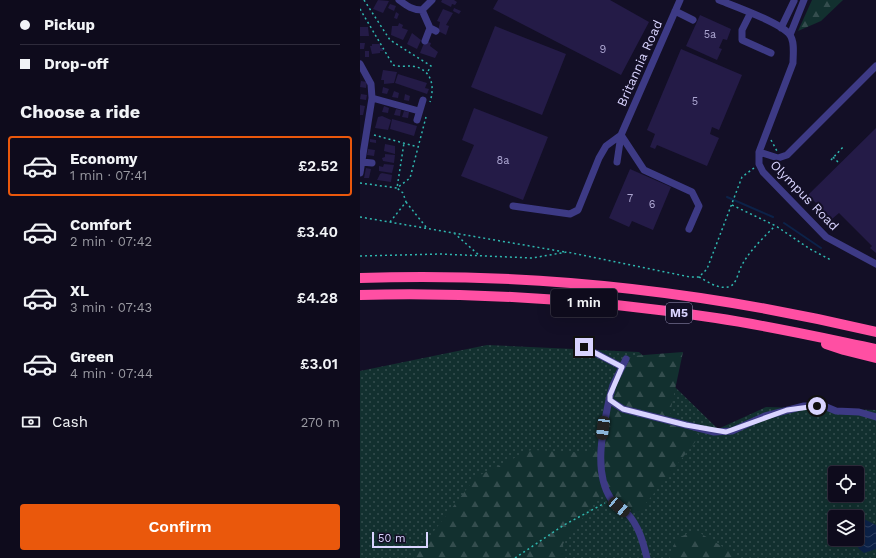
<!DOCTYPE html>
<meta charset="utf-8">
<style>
:root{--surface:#0e0b1c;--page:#171425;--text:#f1f3f6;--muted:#9b9ba3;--line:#2e2b3b;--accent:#ea580c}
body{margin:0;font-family:"Work Sans",sans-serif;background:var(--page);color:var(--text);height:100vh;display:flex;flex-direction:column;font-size:15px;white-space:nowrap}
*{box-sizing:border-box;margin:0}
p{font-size:13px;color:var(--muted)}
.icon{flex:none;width:22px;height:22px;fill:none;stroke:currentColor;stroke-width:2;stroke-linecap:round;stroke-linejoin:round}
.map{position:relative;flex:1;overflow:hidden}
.details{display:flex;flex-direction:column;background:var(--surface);width:360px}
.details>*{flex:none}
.banner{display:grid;align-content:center;height:88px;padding:0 20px;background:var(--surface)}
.controls{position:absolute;left:468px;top:466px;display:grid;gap:8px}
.controls a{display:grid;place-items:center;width:36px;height:36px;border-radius:4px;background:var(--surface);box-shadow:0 4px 16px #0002,0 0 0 1px var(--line);font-size:20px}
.scale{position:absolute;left:12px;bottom:10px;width:56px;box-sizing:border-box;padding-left:4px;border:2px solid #d9d4ff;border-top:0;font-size:11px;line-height:14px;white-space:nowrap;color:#d9d4ff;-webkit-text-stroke:3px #130f26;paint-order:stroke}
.end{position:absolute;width:18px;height:18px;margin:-9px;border:5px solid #d9d4ff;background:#111;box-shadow:0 0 0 2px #111}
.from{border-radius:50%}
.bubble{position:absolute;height:28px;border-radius:4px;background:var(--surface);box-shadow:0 4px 16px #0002,0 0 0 1px var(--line);font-size:13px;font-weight:600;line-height:28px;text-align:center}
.car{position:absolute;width:12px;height:24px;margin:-12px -6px;border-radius:5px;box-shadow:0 0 3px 1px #0007;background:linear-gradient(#222 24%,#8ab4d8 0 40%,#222 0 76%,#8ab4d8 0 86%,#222 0)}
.banner b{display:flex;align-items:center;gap:14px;height:38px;font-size:15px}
.banner b+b{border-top:1px solid var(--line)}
.banner i{width:10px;height:10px;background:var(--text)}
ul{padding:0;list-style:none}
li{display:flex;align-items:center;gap:12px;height:60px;margin:0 8px 6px;padding:0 12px;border:2px solid transparent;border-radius:4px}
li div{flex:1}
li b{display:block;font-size:15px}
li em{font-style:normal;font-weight:600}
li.current{border-color:var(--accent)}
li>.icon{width:36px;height:36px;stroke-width:1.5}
h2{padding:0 20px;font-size:18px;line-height:48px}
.pay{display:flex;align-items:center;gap:10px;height:44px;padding:0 20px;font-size:15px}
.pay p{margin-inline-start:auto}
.primary-button{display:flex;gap:8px;margin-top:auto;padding:8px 20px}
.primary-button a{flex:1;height:46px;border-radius:4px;background:var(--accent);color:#fff;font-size:16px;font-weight:600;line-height:46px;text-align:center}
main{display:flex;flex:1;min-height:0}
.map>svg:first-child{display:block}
.grass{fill:url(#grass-dots);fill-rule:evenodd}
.forest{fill:url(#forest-firs)}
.water{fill:url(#water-waves)}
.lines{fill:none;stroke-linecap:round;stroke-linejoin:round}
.stream{stroke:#0c2248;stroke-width:2}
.building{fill:#241b47}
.path{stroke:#2fb8b0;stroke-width:1.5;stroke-dasharray:2 3;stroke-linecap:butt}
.minor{stroke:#3d3a85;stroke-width:7}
.highway{stroke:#ff4fa3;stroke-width:10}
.route{stroke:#d9d4ff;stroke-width:5}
.labels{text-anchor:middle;stroke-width:4;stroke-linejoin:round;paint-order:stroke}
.number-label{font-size:11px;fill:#aca6d1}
.shield{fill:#130f26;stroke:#9e99be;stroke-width:1}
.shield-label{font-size:12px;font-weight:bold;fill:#d9d4ff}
.street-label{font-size:13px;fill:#d9d4ff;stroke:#130f26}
</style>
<main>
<section class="details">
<div class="banner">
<b><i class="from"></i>Pickup</b>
<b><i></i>Drop-off</b>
</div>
<h2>Choose a ride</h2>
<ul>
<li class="current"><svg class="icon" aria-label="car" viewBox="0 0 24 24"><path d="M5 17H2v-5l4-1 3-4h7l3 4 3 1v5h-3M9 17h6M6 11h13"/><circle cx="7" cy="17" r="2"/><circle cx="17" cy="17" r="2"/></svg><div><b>Economy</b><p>1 min · 07:41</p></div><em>£2.52</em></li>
<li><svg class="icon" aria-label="car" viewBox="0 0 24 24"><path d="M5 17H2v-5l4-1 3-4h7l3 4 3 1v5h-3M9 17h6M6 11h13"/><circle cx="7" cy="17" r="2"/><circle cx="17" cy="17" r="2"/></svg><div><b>Comfort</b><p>2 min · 07:42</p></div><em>£3.40</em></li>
<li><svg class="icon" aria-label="car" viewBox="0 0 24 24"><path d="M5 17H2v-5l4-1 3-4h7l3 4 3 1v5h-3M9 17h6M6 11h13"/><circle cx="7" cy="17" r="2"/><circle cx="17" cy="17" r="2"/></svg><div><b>XL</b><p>3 min · 07:43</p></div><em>£4.28</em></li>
<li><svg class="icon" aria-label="car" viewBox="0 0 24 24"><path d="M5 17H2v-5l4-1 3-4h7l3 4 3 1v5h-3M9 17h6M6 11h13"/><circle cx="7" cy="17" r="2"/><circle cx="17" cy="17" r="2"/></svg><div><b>Green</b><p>4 min · 07:44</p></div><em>£3.01</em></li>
</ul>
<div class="pay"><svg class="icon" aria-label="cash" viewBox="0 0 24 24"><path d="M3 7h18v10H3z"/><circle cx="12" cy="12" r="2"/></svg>Cash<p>270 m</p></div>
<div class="primary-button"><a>Confirm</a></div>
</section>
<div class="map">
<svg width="516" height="558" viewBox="0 0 516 558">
<defs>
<pattern id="grass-dots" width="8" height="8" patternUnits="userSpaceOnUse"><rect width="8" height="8" fill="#12302f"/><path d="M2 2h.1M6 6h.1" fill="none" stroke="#344d4e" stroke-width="1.8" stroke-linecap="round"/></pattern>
<pattern id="forest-firs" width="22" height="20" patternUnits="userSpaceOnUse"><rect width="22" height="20" fill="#12302f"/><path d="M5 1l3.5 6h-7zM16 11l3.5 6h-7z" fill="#344d4e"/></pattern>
<pattern id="water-waves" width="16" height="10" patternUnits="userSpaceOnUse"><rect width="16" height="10" fill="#0c2248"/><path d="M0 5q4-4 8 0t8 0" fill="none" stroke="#2f4163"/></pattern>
</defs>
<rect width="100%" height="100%" fill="#130f26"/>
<path class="grass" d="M127 345 279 352 358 429 406 407 516 410V558H0V371ZM475 473H497V495H475ZM475 517H497V539H475Z"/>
<path class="forest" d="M452 0H483L461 21 438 31Z
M323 352 310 413 340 436 278 513 242 493 203 544 204 558H53L116 477 171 450 232 453 255 390 271 356Z
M335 530 381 558H310L316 539Z"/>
<path class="water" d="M504 519 516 525V549L504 553 499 549 493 539H497V520Z"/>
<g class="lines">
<path class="stream" d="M367 197 413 217
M424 223 461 248"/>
</g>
<path class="building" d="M18 0 29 1 23 13 13 9Z
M82 0H94L97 2 95 5 92 4 91 7 81 2Z
M138 0H250L289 22 261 75 133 9Z
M30 4 36 6 34 11 28 8Z
M94 8 101 11 99 14 93 11Z
M83 9 93 13 86 25 89 26 86 35 78 31 80 22 77 21Z
M36 12 39 14 37 19 34 18Z
M340 15 371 29 367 40 363 39 359 48 362 49 357 60 326 46Z
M39 23 43 25 42 28 48 30 43 40 31 35 32 26H38Z
M135 26 206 54 182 115 111 87Z
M0 27H8L9 36H0Z
M52 33 61 40 57 49 47 44Z
M68 42 71 43 70 46 78 52 75 58 60 53 64 43 66 44Z
M0 43H5L4 49H0Z
M12 44H20V48H23V51H20V53L12 54 10 46H12Z
M321 49 382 75 359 130 352 127 350 134 359 138 347 166 297 145 295 149 290 147 295 134 287 130Z
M5 51H9V57H5Z
M23 70 37 72 34 83 24 84V80H21Z
M38 74 67 83 65 88 69 89 67 94 35 83Z
M1 81 7 82 6 88 0 87Z
M23 87 29 89 27 94 22 93Z
M34 91 39 93 38 98 32 97Z
M1 94 7 95 6 100 0 99Z
M45 94 50 96 49 101 44 100Z
M0 105 5 106 3 115H0Z
M24 106 29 108 28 113 22 112Z
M114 108 188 137 163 200 101 176 114 145 102 140Z
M36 109 41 110 40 116 34 115Z
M44 111 49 112 48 118 42 117Z
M22 116 31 120 28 130 15 128 18 117Z
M32 119 57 126 54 136 30 129Z
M516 128V253L510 248 512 246 479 213 472 219 448 195Z
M10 139 16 140V143L10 142Z
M25 144 35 146V154L24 151Z
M8 149 15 150 14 156 7 155Z
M25 154 35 155 34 163 23 161 22 158 25 157Z
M24 164 34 165 32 173 19 171V166L23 167Z
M6 168 11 169 9 178H4Z
M270 169 311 187 293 230 272 221 269 227 249 218Z
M22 173 32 175 31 182 17 180 20 174Z"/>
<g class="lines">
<path class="path" d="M4 0 30 40 71 66 67 73
M0 9 33 65C39 67 46 66 52 66 72 69 75 86 70 102
M14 135 58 147
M411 140 417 151
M473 157 480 164
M471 160 484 146
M0 183 37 188 50 178 66 117
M46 202 66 227
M372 205 416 226 450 249 471 260
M0 217 205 252
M30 222 46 202 43 193 37 188 44 143
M94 233 120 256
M0 256 80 254 172 258 207 252 330 277H339L347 269 382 177 394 168
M339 277C348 282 358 289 368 287 376 286 378 273 381 267 389 251 403 238 415 226
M155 558 204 525 245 503"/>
<path class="minor" d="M39 0C47 6 52 10 62 10L72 0
M359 0C374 6 422 23 430 35 435 42 433 55 433 63L399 152V164L403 172 466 237 516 264
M62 10 70 28 76 31
M315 11 333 20
M390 14 382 30V40L411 53
M421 28 434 1
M430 35 444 0
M65 41 70 28
M0 64 11 84 12 98 0 173
M12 98 59 111
M57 120 63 100
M261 135 284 170 332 192 339 206 329 229
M399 152 418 158 427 155 516 66
M2 162 12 163
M257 162 261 135 320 0
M153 206 210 214 218 210 239 158 246 146 261 135
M224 347 262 367
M266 359 253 385 249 400 263 409 354 432 372 431 405 416 444 406H464L476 411 499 412 516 417
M249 400C243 429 233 472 251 499 255 505 263 508 267 513 279 526 283 542 287 558"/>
<path class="highway" d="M0 278C173 272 348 292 516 332
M0 295C119 292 239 300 356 318 410 326 463 338 516 349
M466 344 484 350 516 358"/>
</g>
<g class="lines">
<path class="route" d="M224 347 262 367 250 395V400L263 409 326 425 366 432 427 410 457 406"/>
</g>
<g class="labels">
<g class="number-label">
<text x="350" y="38">5a</text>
<text x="243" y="53">9</text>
<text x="335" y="105">5</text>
<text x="143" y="164">8a</text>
<text x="270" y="202">7</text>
<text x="292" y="208">6</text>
</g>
<rect class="shield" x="306" y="303" width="26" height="20" rx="3"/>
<g class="shield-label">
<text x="319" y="317">M5</text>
</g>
<g class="street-label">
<text transform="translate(279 63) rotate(-66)" y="5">Britannia Road</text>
<text transform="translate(445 195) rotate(46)" y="5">Olympus Road</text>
</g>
</g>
</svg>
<div class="controls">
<a><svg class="icon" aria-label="locate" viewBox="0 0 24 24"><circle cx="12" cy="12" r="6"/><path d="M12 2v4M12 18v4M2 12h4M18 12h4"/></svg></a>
<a><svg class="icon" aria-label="layers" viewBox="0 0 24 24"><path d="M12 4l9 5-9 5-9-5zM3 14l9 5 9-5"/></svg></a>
</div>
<div class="scale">50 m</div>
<i class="end from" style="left:457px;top:406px"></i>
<i class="end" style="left:224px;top:347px"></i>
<div class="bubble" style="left:191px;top:289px;width:66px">1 min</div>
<i class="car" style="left:243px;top:428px;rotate:188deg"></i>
<i class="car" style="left:259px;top:507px;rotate:130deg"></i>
</div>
</main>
